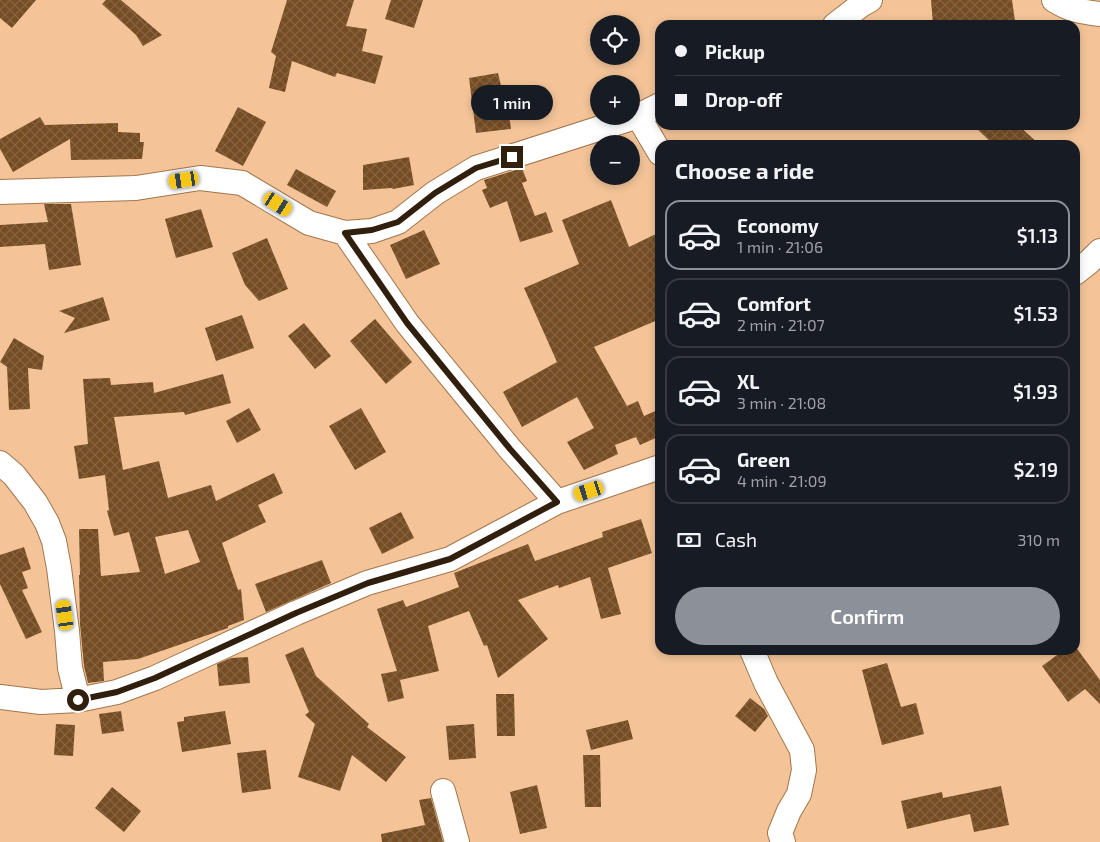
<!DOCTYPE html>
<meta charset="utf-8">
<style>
:root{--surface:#171b24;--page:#20242c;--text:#f1f3f6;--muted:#9ea1a6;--line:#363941;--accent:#8c9099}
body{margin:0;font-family:"Exo 2",sans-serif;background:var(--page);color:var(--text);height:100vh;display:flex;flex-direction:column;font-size:19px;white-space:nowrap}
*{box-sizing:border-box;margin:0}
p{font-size:16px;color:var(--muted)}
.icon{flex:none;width:28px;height:28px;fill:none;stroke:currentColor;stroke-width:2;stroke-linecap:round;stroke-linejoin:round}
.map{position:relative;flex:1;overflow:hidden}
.panel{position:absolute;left:655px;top:140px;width:425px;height:515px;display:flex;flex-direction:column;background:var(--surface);border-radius:15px;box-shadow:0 2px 8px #0003}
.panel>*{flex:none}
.guide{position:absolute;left:655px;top:20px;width:425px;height:110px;border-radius:15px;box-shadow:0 2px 8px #0003;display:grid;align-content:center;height:110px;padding:0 20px;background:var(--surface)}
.buttons{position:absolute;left:590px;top:15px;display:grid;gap:10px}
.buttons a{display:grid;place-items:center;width:50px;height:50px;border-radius:50%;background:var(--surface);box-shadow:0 2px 8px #0003;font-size:25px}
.end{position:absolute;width:22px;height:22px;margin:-11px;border:6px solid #311f0e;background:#fff;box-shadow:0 0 0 2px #fff}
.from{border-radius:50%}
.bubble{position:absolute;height:35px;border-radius:18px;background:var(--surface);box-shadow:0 2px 8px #0003;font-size:16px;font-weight:600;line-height:35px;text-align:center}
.car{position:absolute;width:15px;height:30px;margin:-15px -8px;border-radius:6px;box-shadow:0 0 4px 1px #0007;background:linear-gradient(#f5c518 24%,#345 0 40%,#f5c518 0 76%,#345 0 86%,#f5c518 0)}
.guide b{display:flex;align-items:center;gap:18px;height:48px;font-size:19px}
.guide b+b{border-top:1px solid var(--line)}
.guide i{width:12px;height:12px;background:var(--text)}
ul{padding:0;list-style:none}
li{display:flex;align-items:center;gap:15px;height:70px;margin:0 10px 8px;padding:0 10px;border:2px solid var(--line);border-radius:15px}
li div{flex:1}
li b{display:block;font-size:19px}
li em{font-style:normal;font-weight:600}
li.active{border-color:var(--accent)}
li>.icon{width:45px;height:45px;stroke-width:1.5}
h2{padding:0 20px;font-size:22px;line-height:60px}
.pay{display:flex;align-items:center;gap:12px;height:55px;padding:0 20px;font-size:19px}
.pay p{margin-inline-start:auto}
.cta{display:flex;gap:10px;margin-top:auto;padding:10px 20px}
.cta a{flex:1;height:58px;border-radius:30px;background:var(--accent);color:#fff;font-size:20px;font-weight:600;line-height:58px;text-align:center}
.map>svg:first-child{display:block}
.building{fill:url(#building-cross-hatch);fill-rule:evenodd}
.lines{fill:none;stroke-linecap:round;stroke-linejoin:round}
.street-casing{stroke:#a2764d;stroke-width:26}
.street{stroke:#fff;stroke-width:24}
.route{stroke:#311f0e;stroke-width:6}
</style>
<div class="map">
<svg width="1100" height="842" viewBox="0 0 1100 842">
<defs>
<pattern id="building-cross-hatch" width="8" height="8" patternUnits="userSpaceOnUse" patternTransform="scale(1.25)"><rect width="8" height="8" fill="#764d23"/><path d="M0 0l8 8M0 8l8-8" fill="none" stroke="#856341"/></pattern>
</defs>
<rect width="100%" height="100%" fill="#f4c498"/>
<path class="building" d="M0 0H36L12 28 0 18Z
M106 0H121L162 35 143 46 136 35 102 4Z
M287 0H354L346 26 367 29 362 51 383 56 375 84 337 73 335 77 292 61 285 92 269 88 276 56 271 52Z
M391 0H423L414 28 385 19Z
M931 0H1012L1015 21 988 25H933Z
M498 73 503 94 506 93 511 129 476 133 469 78Z
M238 107 266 122 243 166 215 151Z
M40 117 45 125 118 123V132L140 133V142H144L142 159 71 160 70 139 13 172 0 149V139Z
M973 125H1018L1040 145H994Z
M409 157 414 185 393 189 392 188 363 190V165Z
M522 168 527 181 522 183 535 216 546 212 553 232 520 242 507 201 490 208 482 190 487 188 484 180Z
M296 169 336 191 327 207 287 185Z
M611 200 629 247 660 232V319L594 347 627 406 638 401 644 416 660 409V436L640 445 636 437 615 445 618 454 584 470 567 442 594 428 577 397 522 427 503 392 557 362 524 288 579 264 562 220Z
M44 204H71L81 265 49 270 45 244 0 247V225L48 222Z
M201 209 213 247 176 258 165 219Z
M424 230 440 264 406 279 390 245Z
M267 238 288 289 259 301 245 285 232 253Z
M103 297 110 320 64 333 75 318 59 311Z
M242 315 254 348 216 361 205 328Z
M375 319 412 362 386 384 350 341Z
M304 323 331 356 315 369 288 336Z
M14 338 44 356 42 370 28 368 30 409 9 410 7 367 0 362Z
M223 374 231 403 185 415 184 412 114 417 123 470 159 461 168 498 211 485 216 501 274 473 283 493 258 505 266 522 222 543 238 590 241 589 244 620 228 626V628L138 659 103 662 104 681 88 683 84 666 80 624 79 575H80L79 529H98L101 576 140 572 129 532 114 536 107 511 109 510 105 475 79 479 74 446 88 444 83 379 110 378 111 385 153 382 154 393ZM188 530 200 562 165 574 155 537Z
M249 408 261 430 237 443 226 421Z
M361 408 386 452 355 470 329 426Z
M401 512 414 538 382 554 369 528Z
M641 519 652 553 608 568 621 614 601 619 590 577 559 588 558 585 518 600 548 639 498 678 487 645 484 646 469 611 428 626 439 671 400 680 404 698 388 702 381 674 397 671 377 609 403 600 406 607 459 587 454 573 528 544 535 561 603 537 602 532Z
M24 547 31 569 22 572 28 588 22 590 42 632 26 639 0 584V555Z
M322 560 331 583 266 612 255 584Z
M1075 646 1100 680V704L1085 689 1068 702 1042 666 1064 650H1075Z
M303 647 316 676 369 724 367 727 406 757 386 782 352 755 340 791 298 777 315 724 305 715 309 712 285 655Z
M248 657 250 683 219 686 217 664 231 658Z
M887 663 901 707 916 703 924 734 882 745 862 670Z
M496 694H514L515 736H497Z
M750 698 764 709 768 716 755 732 735 716Z
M121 711 124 731 102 734 99 714Z
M225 711 231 744 182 752 177 722 184 721V717Z
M628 720 633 739 591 750 586 730Z
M56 724 75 725 73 756 54 755Z
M474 724 476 758 449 760 446 726Z
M266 750 271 789 242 793 237 753Z
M583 755H600L601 807H585Z
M537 785 547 828 520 834 510 792Z
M1001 786 1009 825 974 832 970 814 907 829 901 801 942 792 943 798Z
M112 787 141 811 124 832 95 808Z
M431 798 443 842H382L381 834 425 825 419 800Z"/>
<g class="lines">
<g class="street-casing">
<path id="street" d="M1054 0C1070 10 1082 12 1100 14
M835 25 861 5 870 0
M638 116 660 153
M0 192 136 188 200 178 242 183 309 223 345 233 372 231 398 222 435 193 476 168 638 116 660 105
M345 233 407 323 510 449 557 502
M1075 273 1089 262 1100 251
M0 463 14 475 35 502 47 523 54 541 59 568 67 631 70 668 78 700
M752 650 766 683 802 750 804 770 799 794 789 811 780 833 783 842
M0 697 41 702 78 700 117 692 155 678 296 613 367 583 450 559 557 502 660 467
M443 791 457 842"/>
</g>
<use href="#street" class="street"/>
</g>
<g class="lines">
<path class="route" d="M78 700 117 692 155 678 296 613 368 583 450 559 557 502 510 449 407 323 345 233 372 230 398 222 435 193 476 168 512 157"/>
</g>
</svg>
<div class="buttons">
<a><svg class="icon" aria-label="locate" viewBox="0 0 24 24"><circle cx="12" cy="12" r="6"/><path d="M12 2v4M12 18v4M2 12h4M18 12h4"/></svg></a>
<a>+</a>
<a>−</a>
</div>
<i class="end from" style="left:78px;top:700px"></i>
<i class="end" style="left:512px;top:157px"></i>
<div class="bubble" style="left:471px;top:85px;width:82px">1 min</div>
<i class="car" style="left:184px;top:180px;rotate:261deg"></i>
<i class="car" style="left:278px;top:204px;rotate:122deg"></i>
<i class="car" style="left:589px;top:491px;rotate:252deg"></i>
<i class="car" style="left:65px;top:615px;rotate:352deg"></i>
<div class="guide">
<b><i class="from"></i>Pickup</b>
<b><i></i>Drop-off</b>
</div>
<section class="panel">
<h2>Choose a ride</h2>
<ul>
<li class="active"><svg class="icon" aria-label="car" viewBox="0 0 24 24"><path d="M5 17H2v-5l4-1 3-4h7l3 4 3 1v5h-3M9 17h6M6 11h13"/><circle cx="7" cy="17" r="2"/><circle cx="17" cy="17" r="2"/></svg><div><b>Economy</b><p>1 min · 21:06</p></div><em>$1.13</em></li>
<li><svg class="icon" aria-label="car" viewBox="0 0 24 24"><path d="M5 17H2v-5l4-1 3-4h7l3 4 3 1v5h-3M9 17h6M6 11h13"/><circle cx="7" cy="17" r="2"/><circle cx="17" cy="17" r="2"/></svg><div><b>Comfort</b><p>2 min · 21:07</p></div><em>$1.53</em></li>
<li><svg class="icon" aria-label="car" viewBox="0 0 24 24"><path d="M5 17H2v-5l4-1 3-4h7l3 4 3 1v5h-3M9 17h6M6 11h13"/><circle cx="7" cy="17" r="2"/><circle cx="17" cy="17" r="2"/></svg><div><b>XL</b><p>3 min · 21:08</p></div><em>$1.93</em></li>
<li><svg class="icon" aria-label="car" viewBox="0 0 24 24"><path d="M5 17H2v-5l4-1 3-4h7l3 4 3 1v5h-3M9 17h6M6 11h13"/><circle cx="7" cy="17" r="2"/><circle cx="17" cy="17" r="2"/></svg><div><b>Green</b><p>4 min · 21:09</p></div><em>$2.19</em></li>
</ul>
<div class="pay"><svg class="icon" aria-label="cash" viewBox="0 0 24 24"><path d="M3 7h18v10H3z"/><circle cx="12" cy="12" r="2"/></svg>Cash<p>310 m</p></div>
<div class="cta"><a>Confirm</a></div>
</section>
</div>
